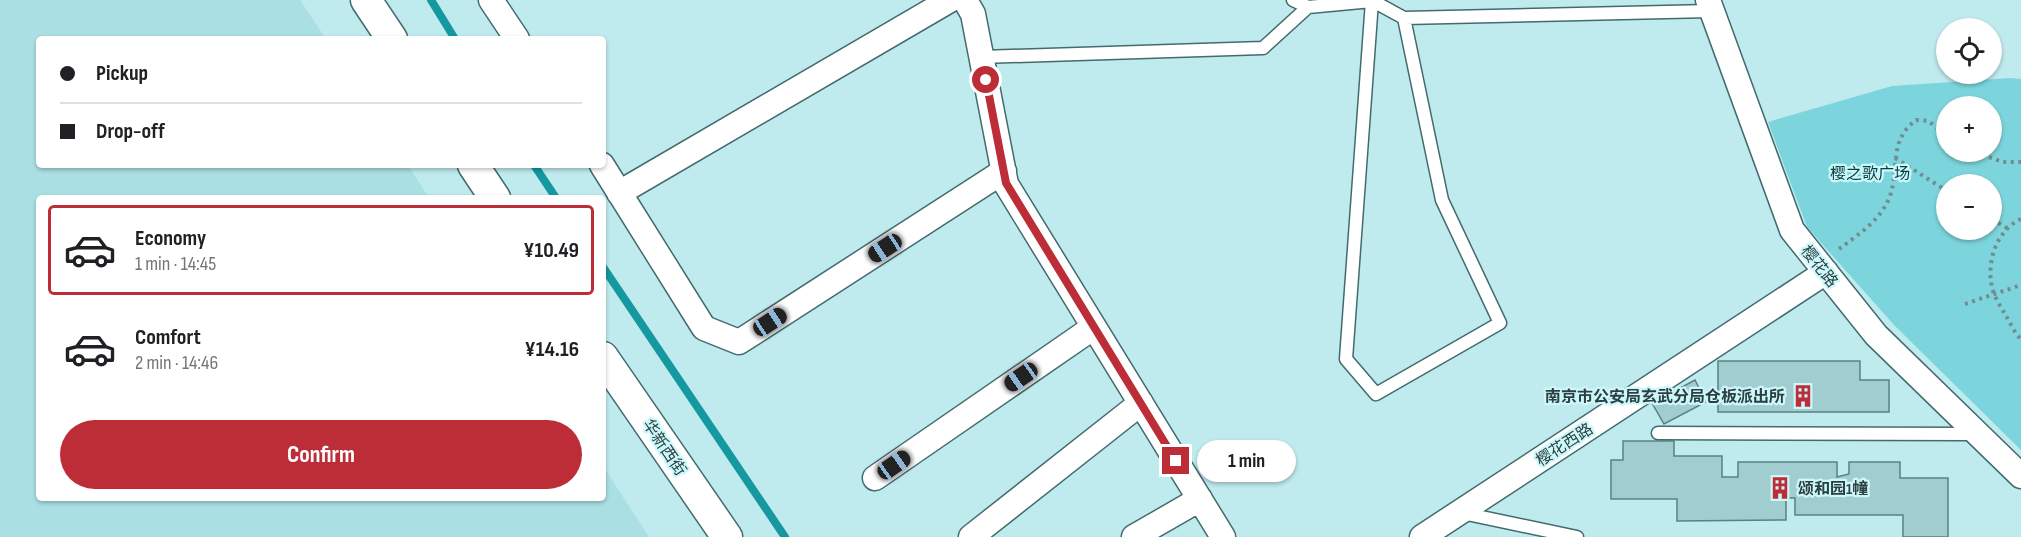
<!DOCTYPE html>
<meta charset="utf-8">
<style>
:root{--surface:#fff;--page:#f6f6f6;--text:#202124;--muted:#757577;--line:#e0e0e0;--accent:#bd2d38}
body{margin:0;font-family:"Sofia Sans Condensed","Noto Sans SC",sans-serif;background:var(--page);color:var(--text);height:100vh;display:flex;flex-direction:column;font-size:22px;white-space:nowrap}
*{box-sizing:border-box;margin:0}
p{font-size:20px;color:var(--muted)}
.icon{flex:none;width:33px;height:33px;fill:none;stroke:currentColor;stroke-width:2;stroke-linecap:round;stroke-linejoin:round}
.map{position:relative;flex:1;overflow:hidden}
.drawer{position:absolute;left:36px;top:195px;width:570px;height:306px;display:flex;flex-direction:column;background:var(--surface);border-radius:6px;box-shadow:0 2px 4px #0004}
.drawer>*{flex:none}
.top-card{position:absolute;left:36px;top:36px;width:570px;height:132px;border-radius:6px;box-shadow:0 2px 4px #0004;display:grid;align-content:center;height:132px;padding:0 24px;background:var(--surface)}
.tools{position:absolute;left:1936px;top:18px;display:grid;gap:12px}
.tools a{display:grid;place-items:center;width:66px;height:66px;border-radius:50%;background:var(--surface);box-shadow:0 2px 4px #0004;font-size:30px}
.end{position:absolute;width:27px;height:27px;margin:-14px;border:8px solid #bd2d38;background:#fff;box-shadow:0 0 0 3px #fff}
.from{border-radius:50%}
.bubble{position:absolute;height:42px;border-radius:21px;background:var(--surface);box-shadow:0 2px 4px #0004;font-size:20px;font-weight:700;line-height:42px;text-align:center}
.car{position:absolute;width:18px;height:36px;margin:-18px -9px;border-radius:8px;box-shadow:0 0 4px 2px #0007;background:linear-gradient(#222 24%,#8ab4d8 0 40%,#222 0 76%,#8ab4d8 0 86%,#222 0)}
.top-card b{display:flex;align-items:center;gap:21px;height:57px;font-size:22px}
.top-card b+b{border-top:2px solid var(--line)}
.top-card i{width:15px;height:15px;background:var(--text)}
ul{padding:10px 0 0;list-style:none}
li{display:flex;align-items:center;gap:18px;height:90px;margin:0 12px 9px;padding:0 12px;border:3px solid transparent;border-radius:6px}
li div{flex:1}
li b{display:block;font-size:22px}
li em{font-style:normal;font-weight:700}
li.selected{border-color:var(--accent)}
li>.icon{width:54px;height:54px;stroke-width:1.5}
.primary-button{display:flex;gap:12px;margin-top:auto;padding:12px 24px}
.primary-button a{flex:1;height:69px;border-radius:36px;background:var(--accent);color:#fff;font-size:24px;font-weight:700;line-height:69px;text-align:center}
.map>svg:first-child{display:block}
.built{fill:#aae0e4}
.green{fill:#7cd5dc;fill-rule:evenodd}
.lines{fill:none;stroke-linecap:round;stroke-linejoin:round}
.stream{stroke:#1598a0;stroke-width:8}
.building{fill:#a2cdd0;stroke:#598184;stroke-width:1.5}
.service-casing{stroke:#436b6e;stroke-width:15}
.minor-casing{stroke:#436b6e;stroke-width:27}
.tertiary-casing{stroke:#436b6e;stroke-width:33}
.path{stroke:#708e90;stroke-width:4;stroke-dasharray:3 4.5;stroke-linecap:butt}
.service{stroke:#fff;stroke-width:12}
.minor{stroke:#fff;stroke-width:24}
.tertiary{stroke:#fff;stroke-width:30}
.route{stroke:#bd2d38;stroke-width:8}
.labels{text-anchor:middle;stroke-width:4.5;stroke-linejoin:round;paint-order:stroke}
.park-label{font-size:16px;fill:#083e42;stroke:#ccf8fb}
.street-label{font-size:16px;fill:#2d3f40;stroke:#ccf8fb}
.poi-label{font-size:16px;font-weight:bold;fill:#2d3f40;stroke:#ccf8fb;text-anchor:end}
</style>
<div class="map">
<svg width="2021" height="537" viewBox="0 0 2021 537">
<rect width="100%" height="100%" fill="#bfeaee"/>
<path class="built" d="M0 0H300L326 39H39V165H408L429 198H39V498H603V466L649 537H0Z"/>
<path class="green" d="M2011 78 2021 79V450L1894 325 1807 227 1768 122 1892 86ZM1947 106H1992V152H1947ZM1947 184H1992V230H1947Z"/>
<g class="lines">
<path class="stream" d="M431 0 455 39
M534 165 556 198
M603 267 785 537"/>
</g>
<path class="building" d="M1718 361H1860V380H1889V412H1718Z
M1695 380 1706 402 1664 424 1652 403Z
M1623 441H1674V456H1722V477H1738V462H1837V477L1849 474V462H1900V478H1948V537H1903V515H1795V498H1786V520L1677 521V499H1611V460H1623Z"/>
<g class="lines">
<g class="service-casing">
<path id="service" d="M1293 0 1308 7 1372 1 1346 359 1376 394 1500 323 1442 200 1404 18
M1371 0 1404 18 1710 11
M982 57 1263 48 1308 7
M1658 433 1975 434
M1462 513 1577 537"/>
</g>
<g class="minor-casing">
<path id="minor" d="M491 0 517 39
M965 0 973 14 1006 184 1223 537
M1708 0 1792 230 1876 335 2021 476
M602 165 704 328 739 342 1004 171
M619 193 950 0
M875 478 1094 327
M971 537 1141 403
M1134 537 1200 499
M1422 537 1826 272"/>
</g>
<g class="tertiary-casing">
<path id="tertiary" d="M366 0 392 39
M473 165 495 198
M603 357 727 537"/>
</g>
<path class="path" d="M1975 152 2003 162H2021
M1895 158 1947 191
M1992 219 2007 228
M2021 219C1997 230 1986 261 1992 287 1994 297 2001 307 2006 316 2011 324 2015 334 2021 339
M1839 249C1859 234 1881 220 1890 196 1900 167 1888 141 1916 120L1928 121 1947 135
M1965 304 2021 285"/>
<use href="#service" class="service"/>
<use href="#minor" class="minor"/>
<use href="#tertiary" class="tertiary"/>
</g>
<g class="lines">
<path class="route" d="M986 80 1006 183 1176 461"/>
</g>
<defs>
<g id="building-bare" transform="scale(1.8)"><path d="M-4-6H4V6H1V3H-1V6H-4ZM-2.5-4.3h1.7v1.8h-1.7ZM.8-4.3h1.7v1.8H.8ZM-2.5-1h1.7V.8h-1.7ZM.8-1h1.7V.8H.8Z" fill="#bd2d38" stroke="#ccf8fb" stroke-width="2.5" paint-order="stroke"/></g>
</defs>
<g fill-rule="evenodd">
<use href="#building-bare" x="1803" y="396"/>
<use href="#building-bare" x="1780" y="488"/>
</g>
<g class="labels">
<g class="park-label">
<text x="1870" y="179">樱之歌广场</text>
</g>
<g class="street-label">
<text transform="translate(1820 266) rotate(51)" y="6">樱花路</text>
<text transform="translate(1564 444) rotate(-33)" y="6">樱花西路</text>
<text transform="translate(665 447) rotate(56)" y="6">华新西街</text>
</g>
<g class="poi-label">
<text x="1785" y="402">南京市公安局玄武分局仓板派出所</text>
<text x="1798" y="494" text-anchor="start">颂和园1幢</text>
</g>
</g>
</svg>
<div class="tools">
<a><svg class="icon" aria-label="locate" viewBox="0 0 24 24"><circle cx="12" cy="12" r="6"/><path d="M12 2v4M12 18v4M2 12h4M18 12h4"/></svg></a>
<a>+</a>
<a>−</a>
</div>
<i class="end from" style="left:986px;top:80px"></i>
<i class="end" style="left:1176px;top:461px"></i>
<div class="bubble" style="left:1197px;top:440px;width:99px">1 min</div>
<i class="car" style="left:885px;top:248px;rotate:237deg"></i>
<i class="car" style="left:770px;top:322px;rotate:57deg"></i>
<i class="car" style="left:1021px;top:377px;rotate:235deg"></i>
<i class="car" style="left:894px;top:465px;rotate:55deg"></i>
<div class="top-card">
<b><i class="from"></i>Pickup</b>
<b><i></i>Drop-off</b>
</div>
<section class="drawer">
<ul>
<li class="selected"><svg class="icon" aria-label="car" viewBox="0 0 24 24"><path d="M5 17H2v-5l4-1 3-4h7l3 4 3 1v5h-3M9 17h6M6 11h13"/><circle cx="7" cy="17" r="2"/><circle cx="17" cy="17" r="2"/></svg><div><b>Economy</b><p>1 min · 14:45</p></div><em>¥10.49</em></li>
<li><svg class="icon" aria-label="car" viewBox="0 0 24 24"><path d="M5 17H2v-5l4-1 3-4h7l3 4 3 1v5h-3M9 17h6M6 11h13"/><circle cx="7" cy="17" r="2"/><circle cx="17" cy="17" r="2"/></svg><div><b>Comfort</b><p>2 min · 14:46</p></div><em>¥14.16</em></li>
</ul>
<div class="primary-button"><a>Confirm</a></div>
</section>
</div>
